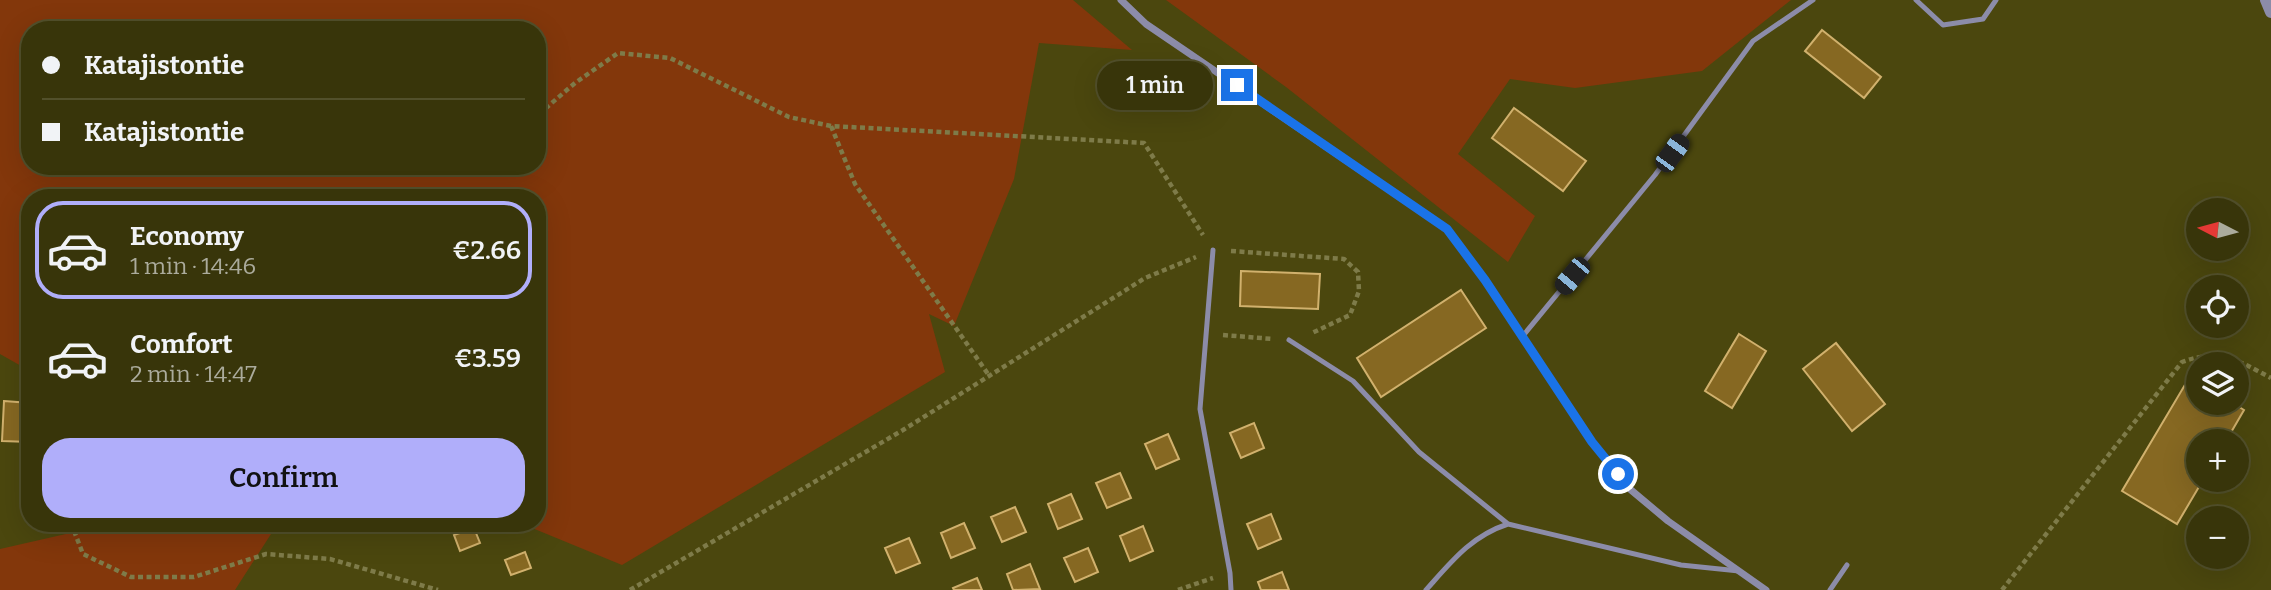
<!DOCTYPE html>
<meta charset="utf-8">
<style>
:root{--surface:#38350a;--page:#434018;--text:#f1f3f6;--muted:#abab9c;--line:#52502b;--accent:#b0aefa}
body{margin:0;font-family:Bitter,serif;background:var(--page);color:var(--text);height:100vh;display:flex;flex-direction:column;font-size:26px;white-space:nowrap}
*{box-sizing:border-box;margin:0}
p{font-size:23px;color:var(--muted)}
.icon{flex:none;width:38px;height:38px;fill:none;stroke:currentColor;stroke-width:2;stroke-linecap:round;stroke-linejoin:round}
.map{position:relative;flex:1;overflow:hidden}
.drawer{position:absolute;left:21px;top:189px;width:525px;height:343px;display:flex;flex-direction:column;background:var(--surface);border-radius:28px;box-shadow:0 7px 28px #0002,0 0 0 2px var(--line)}
.drawer>*{flex:none}
.guide{position:absolute;left:21px;top:21px;width:525px;height:154px;border-radius:28px;box-shadow:0 7px 28px #0002,0 0 0 2px var(--line);display:grid;align-content:center;height:154px;padding:0 21px;background:var(--surface)}
.needle{width:46px;rotate:276deg}
.buttons{position:absolute;left:2186px;top:198px;display:grid;gap:14px}
.buttons a{display:grid;place-items:center;width:63px;height:63px;border-radius:50%;background:var(--surface);box-shadow:0 7px 28px #0002,0 0 0 2px var(--line);font-size:35px}
.end{position:absolute;width:32px;height:32px;margin:-16px;border:9px solid #1a73e8;background:#fff;box-shadow:0 0 0 4px #fff}
.from{border-radius:50%}
.bubble{position:absolute;height:49px;border-radius:24px;background:var(--surface);box-shadow:0 7px 28px #0002,0 0 0 2px var(--line);font-size:23px;font-weight:600;line-height:49px;text-align:center}
.car{position:absolute;width:21px;height:42px;margin:-21px -10px;border-radius:9px;box-shadow:0 0 5px 2px #0007;background:linear-gradient(#222 24%,#8ab4d8 0 40%,#222 0 76%,#8ab4d8 0 86%,#222 0)}
.guide b{display:flex;align-items:center;gap:24px;height:66px;font-size:26px}
.guide b+b{border-top:2px solid var(--line)}
.guide i{width:18px;height:18px;background:var(--text)}
ul{padding:12px 0 0;list-style:none}
li{display:flex;align-items:center;gap:21px;height:98px;margin:0 14px 10px;padding:0 7px;border:4px solid transparent;border-radius:28px}
li div{flex:1}
li b{display:block;font-size:26px}
li em{font-style:normal;font-weight:600}
li.active{border-color:var(--accent)}
li>.icon{width:63px;height:63px;stroke-width:1.5}
.button{display:flex;gap:14px;margin-top:auto;padding:14px 21px}
.button a{flex:1;height:80px;border-radius:28px;background:var(--accent);color:#111;font-size:28px;font-weight:600;line-height:80px;text-align:center}
.map>svg:first-child{display:block}
.green{fill:#83370b;fill-rule:evenodd}
.building{fill:#866822;stroke:#d1b16d;stroke-width:2}
.lines{fill:none;stroke-linecap:round;stroke-linejoin:round}
.path{stroke:#7e7b49;stroke-width:4.5;stroke-dasharray:5 3.5;stroke-linecap:butt}
.service{stroke:#8c8ca9;stroke-width:5}
.minor{stroke:#8c8ca9;stroke-width:7}
.tertiary{stroke:#8c8ca9;stroke-width:12}
.route{stroke:#1a73e8;stroke-width:9}
</style>
<div class="map">
<svg width="2271" height="590" viewBox="0 0 2271 590">
<rect width="100%" height="100%" fill="#4b470e"/>
<path class="green" d="M0 0H1073L1132 50 1039 43 1014 179 954 326 929 314 945 372 622 565 520 523H537V198H30V371L0 354ZM30 30H537V166H30Z
M1166 0H1791L1702 71 1575 88 1510 79 1458 154 1535 216 1508 262 1286 87Z
M114 523H209L271 534 235 590H0V549Z"/>
<path class="building" d="M1822 30 1881 77 1864 98 1805 51Z
M1514 108 1586 161 1563 191 1492 138Z
M1241 271 1320 274 1318 309 1240 306Z
M1461 290 1486 328 1381 397 1357 358Z
M1739 334 1766 351 1732 408 1705 391Z
M1836 343 1885 404 1852 431 1803 369Z
M2189 378 2198 383V402H2231L2244 410 2226 441H2198V480H2203L2177 524 2122 491Z
M4 401 30 403V442L2 441Z
M1254 423 1264 448 1241 458 1230 433Z
M1168 434 1179 459 1156 469 1145 444Z
M1120 473 1131 498 1107 508 1096 483Z
M1071 494 1082 519 1058 529 1048 504Z
M1015 507 1026 532 1002 542 991 517Z
M1271 514 1281 539 1258 549 1247 524Z
M964 523 975 548 951 558 941 533Z
M1143 526 1153 551 1130 561 1120 536Z
M474 528 480 543 460 551 454 535Z
M909 538 920 563 896 573 885 548Z
M1088 548 1098 572 1075 582 1064 558Z
M525 552 531 568 511 575 505 560Z
M1030 564 1040 589 1013 590 1007 574Z
M1282 572 1289 590H1261L1258 582Z
M977 578 982 590H954L953 588Z"/>
<g class="lines">
<path class="path" d="M539 114 575 83 618 53 670 58 789 117 831 126 1144 143 1203 235
M831 126 855 184 988 374
M1231 251 1344 259 1358 272 1359 291 1350 315 1312 333
M1223 335 1273 339
M71 523 83 554 131 577H194L266 554 330 559 438 590
M630 590 903 430 1145 278 1196 257
M1178 590 1213 578
M2002 590 2182 362C2221 348 2237 360 2271 378"/>
<path class="service" d="M1916 0 1943 25 1983 19 1996 0
M1213 250 1200 409 1230 573 1231 590
M1522 337 1655 175 1753 41 1813 0
M1289 340 1353 381 1419 452 1508 524
M1426 590C1451 562 1471 536 1508 524L1681 565 1739 571
M1830 590 1847 565"/>
<path class="minor" d="M1121 0 1146 24 1447 229 1485 280 1592 442 1631 490 1668 521 1766 590"/>
<path class="tertiary" d="M2266 0 2271 12"/>
</g>
<g class="lines">
<path class="route" d="M1237 85 1447 229 1485 280 1592 442 1618 474"/>
</g>
</svg>
<div class="buttons">
<a><svg class="needle" viewBox="-14 -14 28 28"><path d="M0-13l5 13h-10z" fill="#e53935"/><path d="M0 13l5-13h-10z" fill="#abab9c"/></svg></a>
<a><svg class="icon" aria-label="locate" viewBox="0 0 24 24"><circle cx="12" cy="12" r="6"/><path d="M12 2v4M12 18v4M2 12h4M18 12h4"/></svg></a>
<a><svg class="icon" aria-label="layers" viewBox="0 0 24 24"><path d="M12 4l9 5-9 5-9-5zM3 14l9 5 9-5"/></svg></a>
<a>+</a>
<a>−</a>
</div>
<i class="end from" style="left:1618px;top:474px"></i>
<i class="end" style="left:1237px;top:85px"></i>
<div class="bubble" style="left:1097px;top:61px;width:116px">1 min</div>
<i class="car" style="left:1672px;top:153px;rotate:36deg"></i>
<i class="car" style="left:1572px;top:276px;rotate:220deg"></i>
<div class="guide">
<b><i class="from"></i>Katajistontie</b>
<b><i></i>Katajistontie</b>
</div>
<section class="drawer">
<ul>
<li class="active"><svg class="icon" aria-label="car" viewBox="0 0 24 24"><path d="M5 17H2v-5l4-1 3-4h7l3 4 3 1v5h-3M9 17h6M6 11h13"/><circle cx="7" cy="17" r="2"/><circle cx="17" cy="17" r="2"/></svg><div><b>Economy</b><p>1 min · 14:46</p></div><em>€2.66</em></li>
<li><svg class="icon" aria-label="car" viewBox="0 0 24 24"><path d="M5 17H2v-5l4-1 3-4h7l3 4 3 1v5h-3M9 17h6M6 11h13"/><circle cx="7" cy="17" r="2"/><circle cx="17" cy="17" r="2"/></svg><div><b>Comfort</b><p>2 min · 14:47</p></div><em>€3.59</em></li>
</ul>
<div class="button"><a>Confirm</a></div>
</section>
</div>
